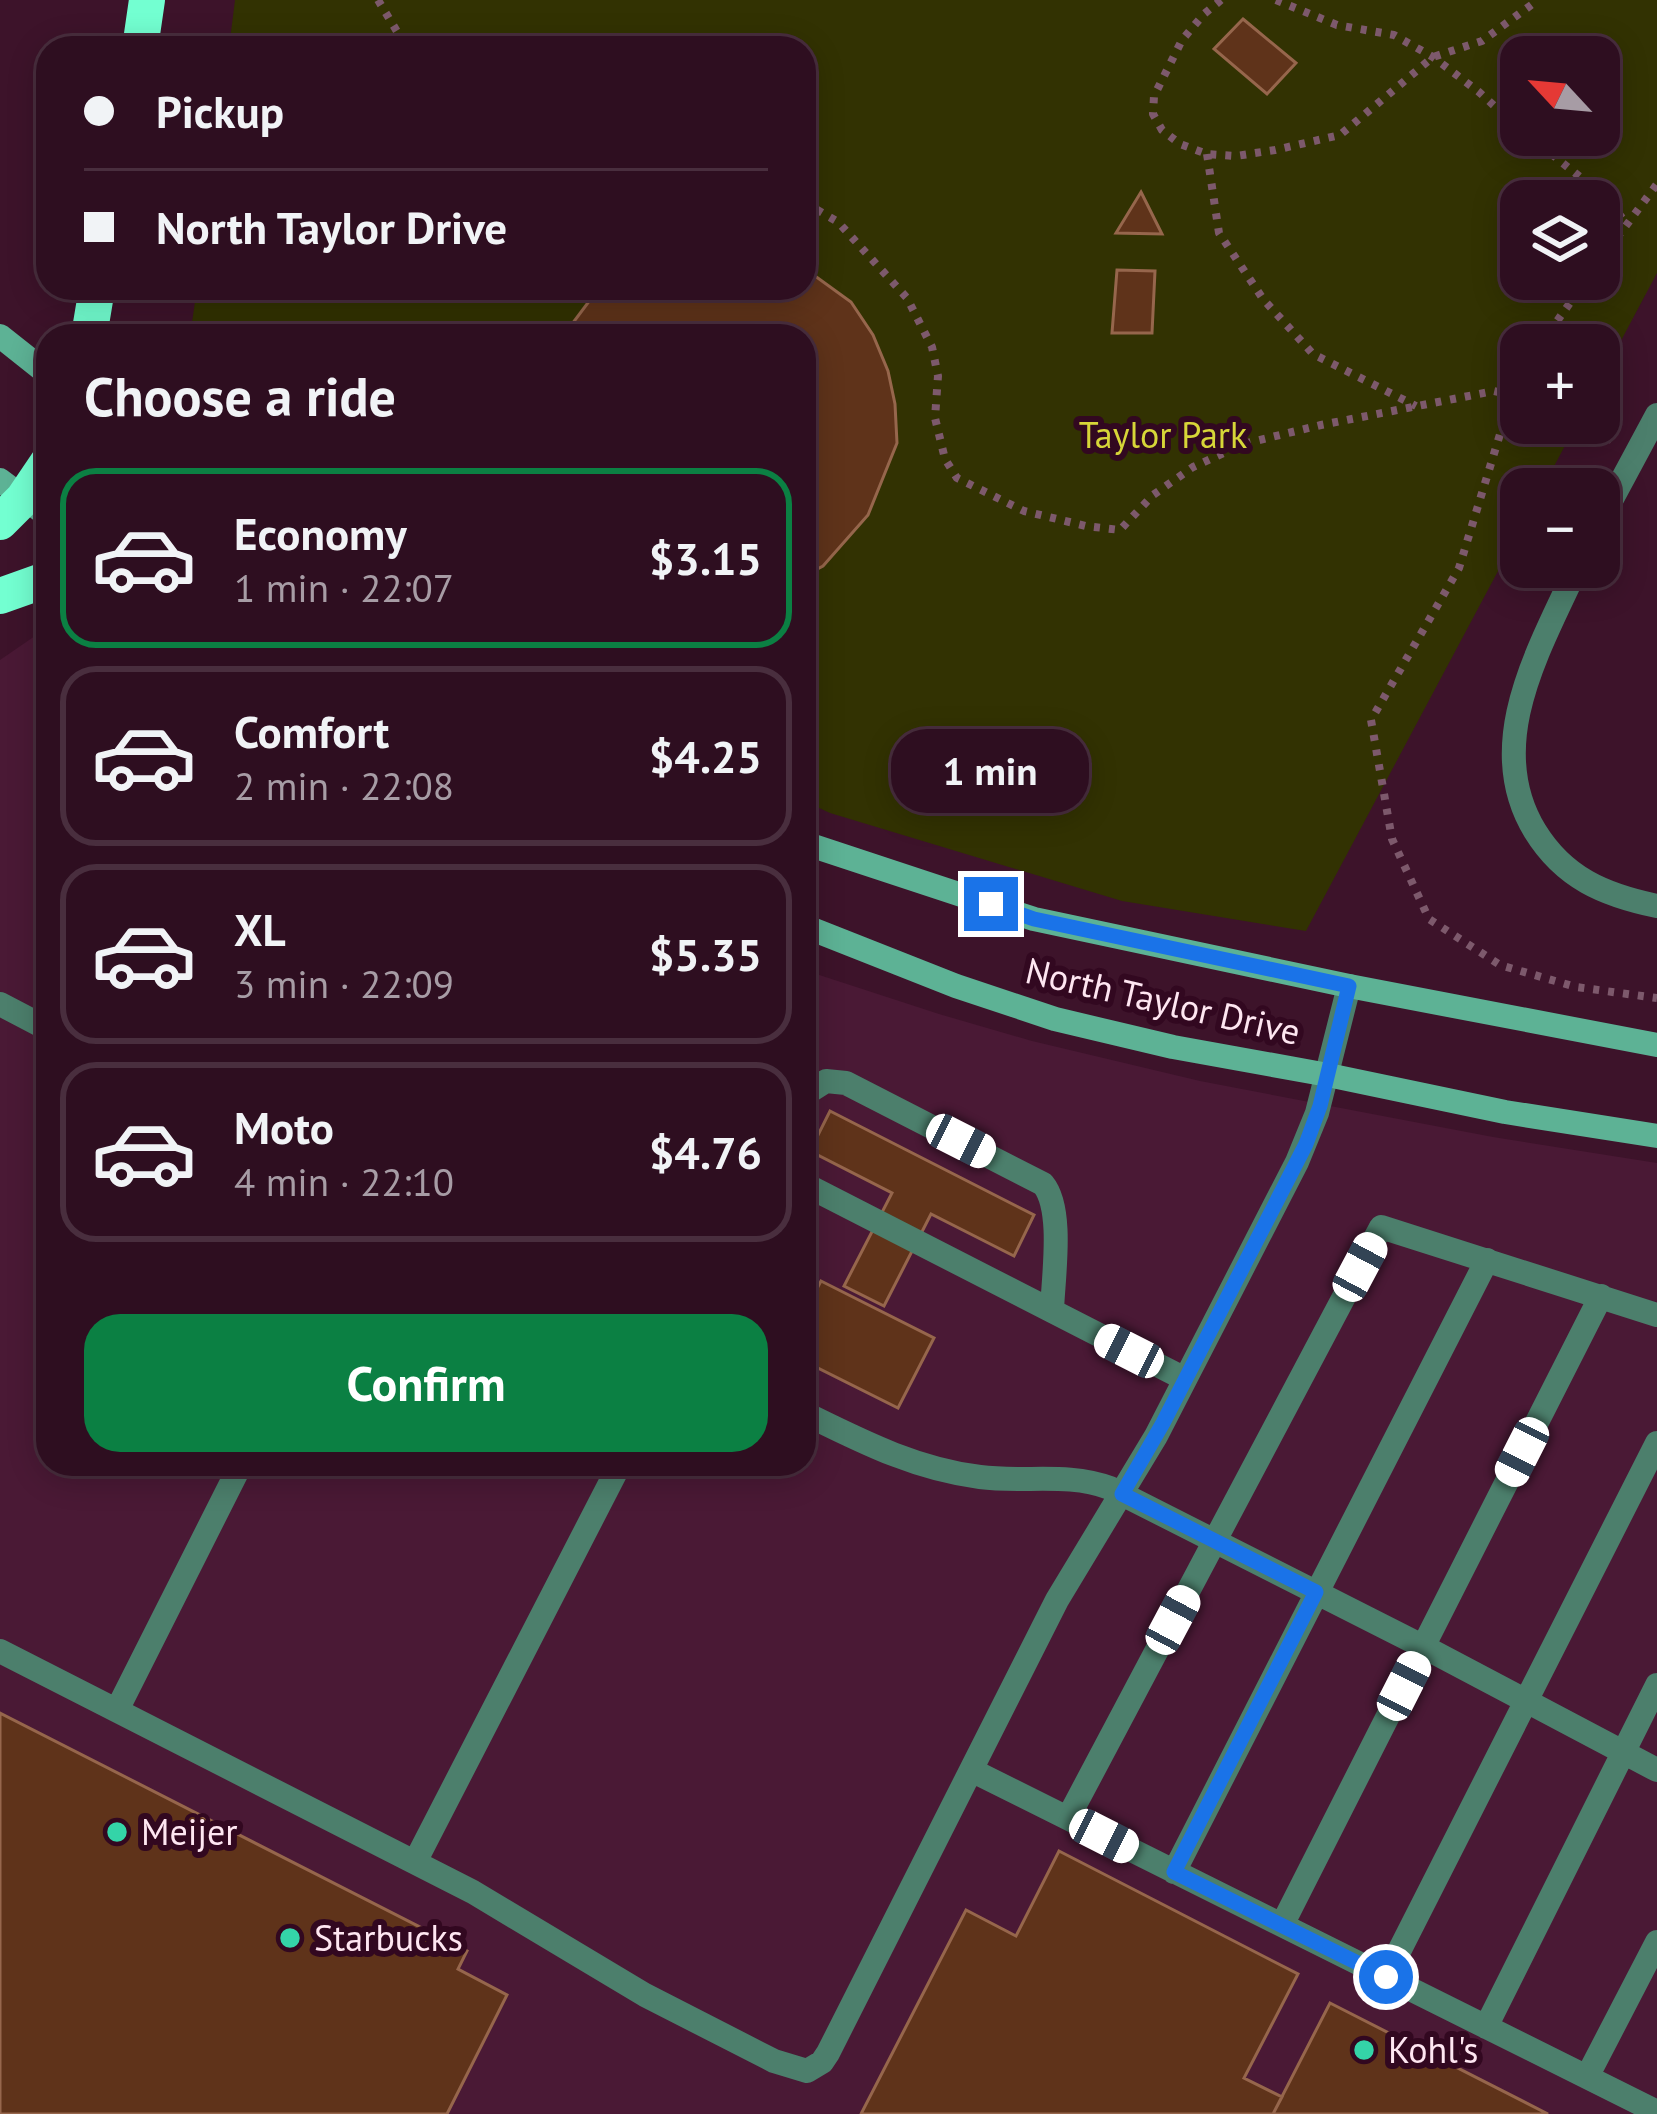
<!DOCTYPE html>
<meta charset="utf-8">
<style>
:root{--surface:#2e0e20;--page:#3a1c2d;--text:#f1f3f6;--muted:#a79ca5;--line:#492e3e;--accent:#0b8043}
body{margin:0;font-family:"PT Sans",sans-serif;background:var(--page);color:var(--text);height:100vh;display:flex;flex-direction:column;font-size:45px;white-space:nowrap}
*{box-sizing:border-box;margin:0}
p{font-size:39px;color:var(--muted)}
.icon{flex:none;width:66px;height:66px;fill:none;stroke:currentColor;stroke-width:2;stroke-linecap:round;stroke-linejoin:round}
.map{position:relative;flex:1;overflow:hidden}
.sheet{position:absolute;left:36px;top:324px;width:780px;height:1152px;display:flex;flex-direction:column;background:var(--surface);border-radius:36px;box-shadow:0 6px 30px #0003,0 0 0 3px var(--line)}
.sheet>*{flex:none}
.hud{position:absolute;left:36px;top:36px;width:780px;height:264px;border-radius:36px;box-shadow:0 6px 30px #0003,0 0 0 3px var(--line);display:grid;align-content:center;height:264px;padding:0 48px;background:var(--surface)}
.needle{width:78px;rotate:296deg}
.tools{position:absolute;left:1500px;top:36px;display:grid;gap:24px}
.tools a{display:grid;place-items:center;width:120px;height:120px;border-radius:24px;background:var(--surface);box-shadow:0 6px 30px #0003,0 0 0 3px var(--line);font-size:60px}
.end{position:absolute;width:54px;height:54px;margin:-27px;border:15px solid #1a73e8;background:#fff;box-shadow:0 0 0 6px #fff}
.from{border-radius:50%}
.bubble{position:absolute;height:84px;border-radius:36px;background:var(--surface);box-shadow:0 6px 30px #0003,0 0 0 3px var(--line);font-size:39px;font-weight:700;line-height:84px;text-align:center}
.car{position:absolute;width:36px;height:72px;margin:-36px -18px;border-radius:15px;box-shadow:0 0 9px 3px #0007;background:linear-gradient(#fff 24%,#345 0 40%,#fff 0 76%,#345 0 86%,#fff 0)}
.hud b{display:flex;align-items:center;gap:42px;height:114px;font-size:45px}
.hud b+b{border-top:3px solid var(--line)}
.hud i{width:30px;height:30px;background:var(--text)}
ul{padding:0;list-style:none}
li{display:flex;align-items:center;gap:36px;height:180px;margin:0 24px 18px;padding:0 24px;border:6px solid var(--line);border-radius:36px}
li div{flex:1}
li b{display:block;font-size:45px}
li em{font-style:normal;font-weight:700}
li.selected{border-color:var(--accent)}
li>.icon{width:108px;height:108px;stroke-width:1.5}
h2{padding:0 48px;font-size:54px;line-height:144px}
.cta{display:flex;gap:24px;margin-top:auto;padding:24px 48px}
.cta a{flex:1;height:138px;border-radius:36px;background:var(--accent);color:#fff;font-size:48px;font-weight:700;line-height:138px;text-align:center}
.map>svg:first-child{display:block}
.built{fill:#4a1935}
.green{fill:#323202;fill-rule:evenodd}
.building{fill:#5f331a;stroke:#96664c;stroke-width:3}
.lines{fill:none;stroke-linecap:round;stroke-linejoin:round}
.path{stroke:#7d596c;stroke-width:8;stroke-dasharray:6 9;stroke-linecap:butt}
.service{stroke:#4c7f6c;stroke-width:24}
.secondary{stroke:#5db295;stroke-width:24}
.motorway{stroke:#73ffd1;stroke-width:36}
.route{stroke:#1a73e8;stroke-width:15}
.poi-dot{fill:#34d4a8;stroke:#320820;stroke-width:4.5}
.labels{text-anchor:middle;stroke-width:12;stroke-linejoin:round;paint-order:stroke}
.park-label{font-size:36px;fill:#d7d638;stroke:#320820}
.street-label{font-size:36px;fill:#fee6f1;stroke:#320820}
.poi-label{font-size:36px;fill:#fee6f1;stroke:#320820;text-anchor:start}
</style>
<div class="map">
<svg width="1657" height="2114" viewBox="0 0 1657 2114">
<rect width="100%" height="100%" fill="#3d132a"/>
<path class="built" d="M48 627V1464H804V970L939 1014 1032 1041 1200 1081 1493 1137 1657 1163V2114H0V660Z"/>
<path class="green" d="M235 0H1657V273L1599 382V345H1521V423H1577L1542 489H1521V528L1306 931 1122 901 830 813 804 801V336H190L197 288H804V48H229ZM1521 57H1599V135H1521ZM1521 201H1599V279H1521Z"/>
<path class="building" d="M1243 19 1296 63 1267 94 1214 49Z
M1141 192 1162 234 1116 233Z
M804 268 851 302 873 335 888 371 895 404 897 443 868 515 823 566 804 576V336H563L599 288H804Z
M1117 270 1155 271 1152 333H1112Z
M830 1111 1034 1215 1014 1256 931 1214 884 1306 844 1286 892 1193 810 1151Z
M821 1281 934 1338 898 1408 804 1361V1297L811 1300Z
M0 1713 467 1951 458 1969 507 1995 447 2114H0Z
M1059 1851 1298 1974 1244 2078 1282 2097 1273 2114H861L966 1910 1016 1936Z
M1330 2003 1548 2114H1273Z"/>
<g class="lines">
<path class="path" d="M378 0 407 48
M1221 0 1204 14 1182 40 1154 96 1153 114 1162 130 1180 144 1207 154 1236 156 1275 150 1340 135 1433 57 1482 41 1538 0
M1276 0 1337 25 1394 35 1433 57 1479 92 1521 130
M1528 135 1606 198 1627 224
M1207 154 1219 233 1263 299 1313 354 1416 406
M804 202 838 222 907 298 932 347 938 376 935 418 945 459 957 478 1024 511 1086 526 1120 530 1153 495 1193 467 1243 444 1321 425 1494 391 1521 397
M1599 262 1657 184
M1540 345 1587 279
M1521 379 1512 395 1459 568 1371 720 1392 839 1429 919 1500 965 1576 987 1657 998
M1580 423 1614 441"/>
<path class="service" d="M1599 523 1657 415
M1577 567C1540 648 1482 744 1535 831 1564 878 1604 895 1657 906
M0 1004 48 1029
M804 1095 826 1081 846 1083 1043 1184C1064 1209 1053 1278 1052 1311
M804 1184 1185 1379
M804 1413C861 1441 915 1469 980 1477 1024 1483 1067 1472 1110 1488L1424 1647 1657 1770
M0 1651 473 1892 645 1995 774 2061 807 2071 822 2062 828 2053 1057 1600 1156 1436 1297 1162 1317 1113 1349 986
M117 1710 241 1464
M971 1770 1657 2112
M1068 1818 1381 1227 1657 1315
M415 1862 620 1464
M1174 1872 1487 1260
M1282 1925 1601 1296
M1386 1977 1657 1443
M1486 2027 1657 1685
M1587 2077 1657 1942"/>
<path class="secondary" d="M0 336 48 374
M0 480 48 516
M804 843 1034 919 1349 986 1657 1045
M804 926 956 986 1055 1019 1173 1047 1328 1075 1505 1112 1657 1136"/>
<path class="motorway" d="M140 48 147 0
M89 336 97 288
M0 522 23 499 48 462
M0 596 48 579"/>
</g>
<g class="lines">
<path class="route" d="M991 904 1034 919 1349 986 1320 1106 1306 1144 1163 1423 1122 1494 1316 1592 1174 1872 1386 1977"/>
</g>
<g class="poi-dot">
<circle cx="117" cy="1832" r="12"/>
<circle cx="290" cy="1938" r="12"/>
<circle cx="1364" cy="2050" r="12"/>
</g>
<g class="labels">
<g class="park-label">
<text x="1163" y="448">Taylor Park</text>
</g>
<g class="street-label">
<text transform="translate(1163 1001) rotate(13)" y="13">North Taylor Drive</text>
</g>
<g class="poi-label">
<text x="141" y="1845">Meijer</text>
<text x="314" y="1951">Starbucks</text>
<text x="1388" y="2063">Kohl's</text>
</g>
</g>
</svg>
<div class="tools">
<a><svg class="needle" viewBox="-14 -14 28 28"><path d="M0-13l5 13h-10z" fill="#e53935"/><path d="M0 13l5-13h-10z" fill="#a79ca5"/></svg></a>
<a><svg class="icon" aria-label="layers" viewBox="0 0 24 24"><path d="M12 4l9 5-9 5-9-5zM3 14l9 5 9-5"/></svg></a>
<a>+</a>
<a>−</a>
</div>
<i class="end from" style="left:1386px;top:1977px"></i>
<i class="end" style="left:991px;top:904px"></i>
<div class="bubble" style="left:891px;top:729px;width:198px">1 min</div>
<i class="car" style="left:961px;top:1141px;rotate:117deg"></i>
<i class="car" style="left:1360px;top:1267px;rotate:28deg"></i>
<i class="car" style="left:1129px;top:1351px;rotate:297deg"></i>
<i class="car" style="left:1522px;top:1452px;rotate:207deg"></i>
<i class="car" style="left:1173px;top:1620px;rotate:28deg"></i>
<i class="car" style="left:1404px;top:1686px;rotate:27deg"></i>
<i class="car" style="left:1104px;top:1836px;rotate:117deg"></i>
<div class="hud">
<b><i class="from"></i>Pickup</b>
<b><i></i>North Taylor Drive</b>
</div>
<section class="sheet">
<h2>Choose a ride</h2>
<ul>
<li class="selected"><svg class="icon" aria-label="car" viewBox="0 0 24 24"><path d="M5 17H2v-5l4-1 3-4h7l3 4 3 1v5h-3M9 17h6M6 11h13"/><circle cx="7" cy="17" r="2"/><circle cx="17" cy="17" r="2"/></svg><div><b>Economy</b><p>1 min · 22:07</p></div><em>$3.15</em></li>
<li><svg class="icon" aria-label="car" viewBox="0 0 24 24"><path d="M5 17H2v-5l4-1 3-4h7l3 4 3 1v5h-3M9 17h6M6 11h13"/><circle cx="7" cy="17" r="2"/><circle cx="17" cy="17" r="2"/></svg><div><b>Comfort</b><p>2 min · 22:08</p></div><em>$4.25</em></li>
<li><svg class="icon" aria-label="car" viewBox="0 0 24 24"><path d="M5 17H2v-5l4-1 3-4h7l3 4 3 1v5h-3M9 17h6M6 11h13"/><circle cx="7" cy="17" r="2"/><circle cx="17" cy="17" r="2"/></svg><div><b>XL</b><p>3 min · 22:09</p></div><em>$5.35</em></li>
<li><svg class="icon" aria-label="car" viewBox="0 0 24 24"><path d="M5 17H2v-5l4-1 3-4h7l3 4 3 1v5h-3M9 17h6M6 11h13"/><circle cx="7" cy="17" r="2"/><circle cx="17" cy="17" r="2"/></svg><div><b>Moto</b><p>4 min · 22:10</p></div><em>$4.76</em></li>
</ul>
<div class="cta"><a>Confirm</a></div>
</section>
</div>
